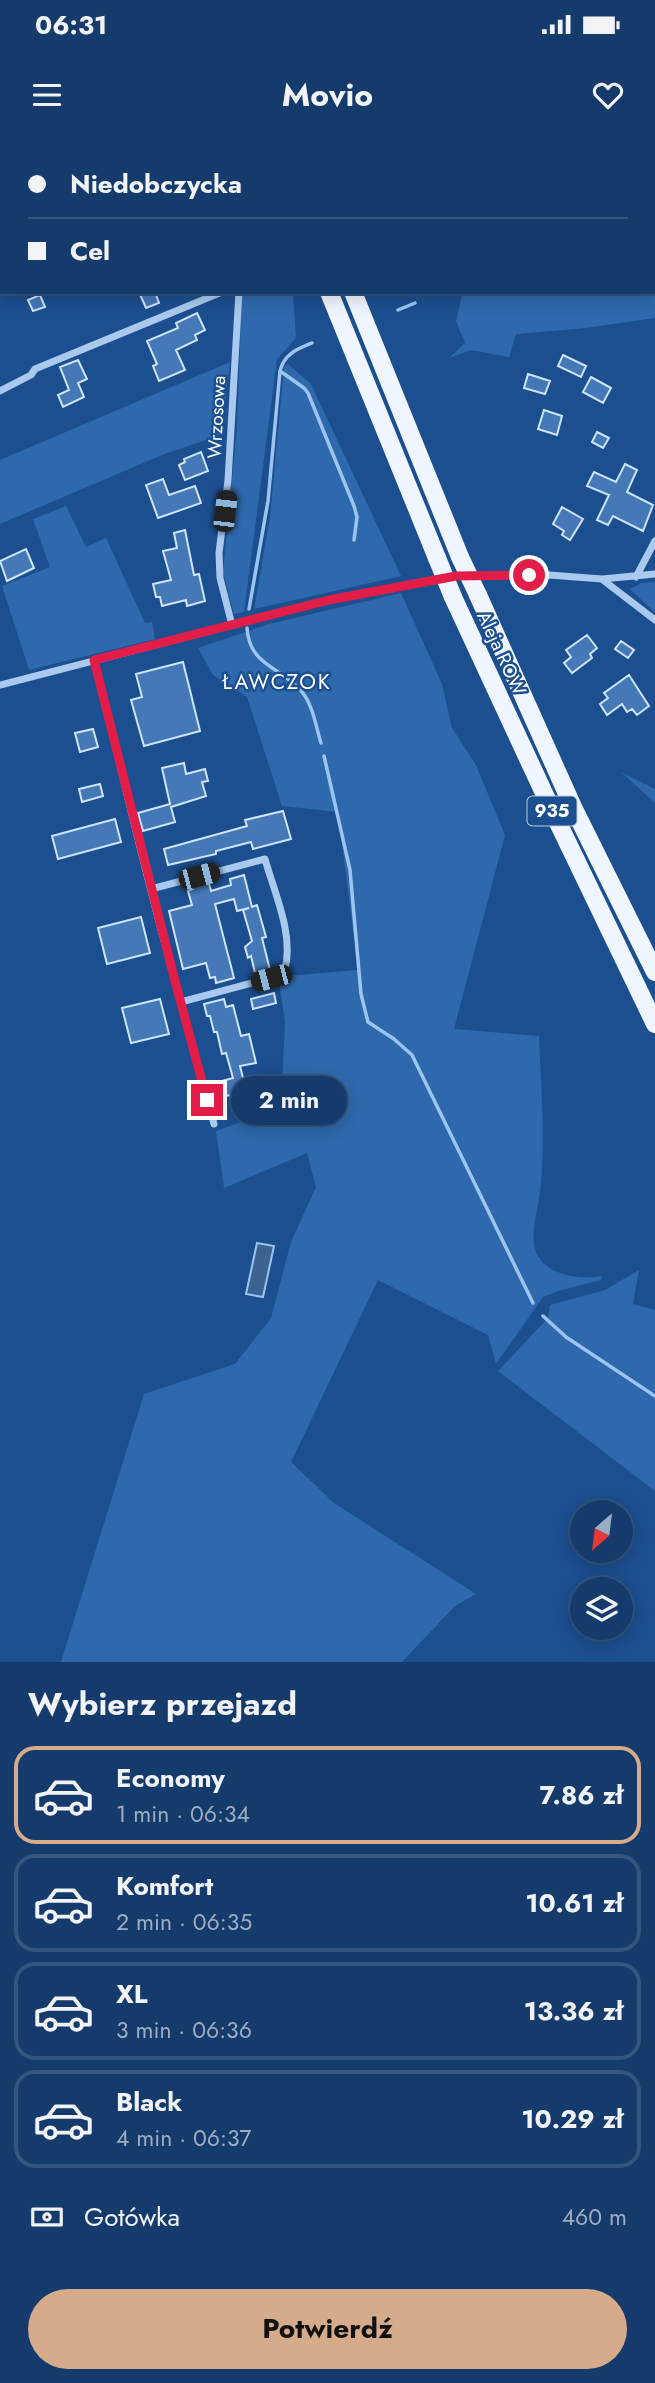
<!DOCTYPE html>
<html lang="pl">
<meta charset="utf-8">
<style>
:root{--surface:#143b6b;--page:#1d4271;--text:#f1f3f6;--muted:#9dadc1;--line:#33557e;--accent:#d6ab8b}
body{margin:0;font-family:Jost,sans-serif;background:var(--page);color:var(--text);height:100vh;display:flex;flex-direction:column;font-size:26px;white-space:nowrap}
*{box-sizing:border-box;margin:0}
p{font-size:23px;color:var(--muted)}
.icon{flex:none;width:38px;height:38px;fill:none;stroke:currentColor;stroke-width:2;stroke-linecap:round;stroke-linejoin:round}
.map{position:relative;height:1522px;overflow:hidden}
.sheet{display:flex;flex-direction:column;background:var(--surface);flex:1}
.sheet>*{flex:none}
.banner{position:absolute;left:0px;top:0px;width:656px;height:154px;box-shadow:0 4px 18px #0003,0 0 0 2px var(--line);display:grid;align-content:center;height:154px;padding:0 28px;background:var(--surface)}
.needle{width:46px;rotate:208deg}
.buttons{position:absolute;left:570px;top:1360px;display:grid;gap:14px}
.buttons a{display:grid;place-items:center;width:63px;height:63px;border-radius:50%;background:var(--surface);box-shadow:0 4px 18px #0003,0 0 0 2px var(--line);font-size:35px}
.end{position:absolute;width:32px;height:32px;margin:-16px;border:9px solid #e11d48;background:#fff;box-shadow:0 0 0 4px #fff}
.from{border-radius:50%}
.bubble{position:absolute;height:49px;border-radius:24px;background:var(--surface);box-shadow:0 4px 18px #0003,0 0 0 2px var(--line);font-size:23px;font-weight:700;line-height:49px;text-align:center}
.car{position:absolute;width:21px;height:42px;margin:-21px -10px;border-radius:9px;box-shadow:0 0 5px 2px #0007;background:linear-gradient(#222 24%,#8ab4d8 0 40%,#222 0 76%,#8ab4d8 0 86%,#222 0)}
.banner b{display:flex;align-items:center;gap:24px;height:66px;font-size:26px}
.banner b+b{border-top:2px solid var(--line)}
.banner i{width:18px;height:18px;background:var(--text)}
ul{padding:0;list-style:none}
li{display:flex;align-items:center;gap:21px;height:98px;margin:0 14px 10px;padding:0 14px;border:4px solid var(--line);border-radius:21px}
li div{flex:1}
li b{display:block;font-size:26px}
li em{font-style:normal;font-weight:700}
li.current{border-color:var(--accent)}
li>.icon{width:63px;height:63px;stroke-width:1.5}
h2{padding:0 28px;font-size:32px;line-height:84px}
.pay{display:flex;align-items:center;gap:18px;height:77px;padding:0 28px;font-size:26px}
.pay p{margin-inline-start:auto}
.button{display:flex;gap:14px;margin-top:auto;padding:14px 28px}
.button a{flex:1;height:80px;border-radius:42px;background:var(--accent);color:#111;font-size:28px;font-weight:700;line-height:80px;text-align:center}
.status{display:flex;justify-content:space-between;align-items:center;height:49px;padding:0 35px;background:var(--surface);direction:ltr}
.status svg{height:19px;fill:currentColor}
header{display:flex;justify-content:space-between;align-items:center;height:91px;padding:0 28px;background:var(--surface);font-size:32px;font-weight:700}
.map>svg:first-child{display:block}
.green{fill:#2e69ad}
.water{fill:#3c6290;stroke:#9cc4f0;stroke-width:2}
.lines{fill:none;stroke-linecap:round;stroke-linejoin:round}
.stream{stroke:#9cc4f0;stroke-width:3.5}
.building{fill:#4478b7;stroke:#cfe3fa;stroke-width:2}
.minor{stroke:#a9c9ee;stroke-width:7}
.primary{stroke:#f0f6ff;stroke-width:18}
.primary-bridge{stroke:#f0f6ff;stroke-width:18}
.route{stroke:#e11d48;stroke-width:9}
.labels{text-anchor:middle;stroke-width:5;stroke-linejoin:round;paint-order:stroke}
.shield{fill:#1b4f8f;stroke:#bbcadd;stroke-width:2}
.shield-label{font-size:18px;font-weight:bold;fill:#fff}
.street-label{font-size:19px;fill:#fff;stroke:#1b4f8f}
.neighbourhood-label{font-size:21px;letter-spacing:2px;fill:#fff;stroke:#1b4f8f}
</style>
<div class="status"><b>06:31</b><svg viewBox="0 0 49 12"><path d="M0 12V9h3v3zM5 12V6h3v6zM10 12V3h3v9zM15 12V0h3v12zM26 1h20v11H26zM47 4h2v5h-2z"/></svg></div>
<header><svg class="icon" aria-label="menu" viewBox="0 0 24 24"><path d="M4 6h16M4 12h16M4 18h16"/></svg>Movio<svg class="icon" aria-label="heart" viewBox="0 0 24 24"><path d="M12 20l-8-8c-3-5 5-10 8-4 3-6 11-1 8 4z"/></svg></header>
<div class="map">
<svg width="655" height="1522" viewBox="0 0 655 1522">
<rect width="100%" height="100%" fill="#1b4f8f"/>
<path class="green" d="M347 0H468L348 2Z
M655 108V178L586 188 516 194 509 217 471 210 449 218 465 203 456 181 462 156 460 152H654Z
M242 152H293L296 198 277 219 244 472 234 474 223 432 237 288Z
M230 222 221 295 162 315 0 384V320Z
M288 224 311 244 401 436 254 469 270 377 284 227Z
M66 366 86 407 106 398 145 483 152 482 155 499 29 530 2 446 50 427 33 379Z
M655 442V473L630 449 642 443Z
M401 453 442 544 452 588 476 625 505 695 454 889 539 896C541 948 546 1001 540 1052 538 1070 528 1100 538 1116 550 1136 581 1140 602 1136L601 1140 558 1151 543 1157 496 1224 488 1195 378 1140 291 1322 334 1363 476 1454 455 1466 402 1522H61L144 1254 235 1224 271 1178 291 1102 316 1047 307 1013 224 1048 216 991 281 968 285 881 279 842 286 836 358 830 338 672 282 666 247 557 213 535 198 508 269 484Z
M621 632 655 649V663Z
M639 1130 633 1164 655 1170V1351L498 1231 548 1178 550 1165 605 1150Z"/>
<path class="water" d="M257 1103 274 1106 263 1157 246 1154Z"/>
<g class="lines">
<path class="stream" d="M357 0 358 2
M398 170 415 163
M280 231 304 248 308 253 354 366 357 377 354 400
M249 469 268 361 280 231C284 214 297 209 312 203
M247 488C249 526 282 527 302 552 313 565 316 587 321 603
M324 616 350 730 361 854 368 882 394 899 412 915 533 1163
M543 1176 566 1197 655 1256"/>
</g>
<path class="building" d="M139 152H155L159 163 146 168Z
M40 155 45 167 33 171 28 160Z
M197 173 205 190 195 195 197 200 176 210 185 230 159 241 153 226 157 224 147 201 178 188 176 183Z
M563 215 586 226 581 237 558 226Z
M78 220 87 239 78 243 84 257 63 267 58 255 69 250 60 227Z
M528 234 550 241 545 254 524 248Z
M591 237 611 248 603 263 583 252Z
M544 270 562 276 557 295 538 289Z
M597 292 609 298 603 308 592 302Z
M201 312 208 331 185 340 179 325 185 322 184 319Z
M625 324 637 330 627 352 653 365 643 391 613 376 608 385 597 380 609 355 587 346 594 332 616 342Z
M163 339 169 355 195 346 201 363 158 378 146 345Z
M562 367 583 379 570 400 562 395 564 391 553 384Z
M185 390 194 435 199 434 205 461 187 466 186 460 162 466 160 457H156L153 444 171 440 163 411 177 408 174 393Z
M26 409 34 428 7 441 0 421Z
M587 495 597 508 590 514 592 518 572 533 564 523 571 517 566 510Z
M621 501 634 510 628 518 615 509Z
M183 522 200 591 144 606 131 560 142 557 136 534Z
M629 535 649 566 637 575 632 569 627 572 622 564 607 575 600 564 608 558 604 553Z
M93 589 98 607 80 612 75 593Z
M184 623 186 634 205 629 208 641 202 642 206 656 171 667 175 682 143 691 138 673 170 664 162 628Z
M100 644 103 656 82 662 79 649Z
M283 671 291 699 253 709 251 702 216 711V714L168 725 164 709 247 686 245 680Z
M115 679 121 702 58 719 52 696Z
M244 735 252 767 257 765 266 797 262 798 270 830 255 833 251 816 248 818 245 807 252 801 243 770 249 768 237 771 234 759 215 764 234 838 216 843 215 837 210 838 206 823 183 829 169 771 192 765 188 751 193 749 192 745 208 740 211 751 231 745 230 739Z
M141 777 150 813 107 824 98 788Z
M274 853 276 863 253 869 251 859Z
M160 859 169 894 131 903 122 868Z
M224 859 226 867 233 865 241 896 249 894 256 923 240 926 245 946 251 944 256 967 234 972 230 955 226 956 222 941 233 938 226 913 222 914 217 892H214L210 876H207L204 864Z"/>
<g class="lines">
<path class="minor" d="M196 0 197 2
M87 2 92 0
M0 37 2 36
M0 143 2 142
M0 251 31 235 35 229 222 152
M636 437 655 401
M603 440 655 480
M232 485 220 438 219 413 228 340 239 152
M94 520C123 634 148 749 181 862L278 836 285 829C294 794 274 752 265 719L151 749
M0 545 329 460 456 436 549 435 602 439 655 434
M181 862 214 984"/>
<path class="primary" d="M272 0 273 2
M297 0 298 2
M329 152 437 418
M353 152 460 417
M478 455 573 667 655 832
M453 457 550 666 655 884"/>
<path class="primary-bridge" d="M460 417 478 455
M437 418 453 457"/>
</g>
<g class="lines">
<path class="route" d="M207 960 175 841 94 520 329 460 456 436 529 435"/>
</g>
<g class="labels">
<rect class="shield" x="527.5" y="656.5" width="49" height="29" rx="5"/>
<g class="shield-label">
<text x="552" y="677">935</text>
</g>
<g class="street-label">
<text transform="translate(216 277) rotate(-87)" y="7">Wrzosowa</text>
<text transform="translate(502 513) rotate(65)" y="7">Aleja ROW</text>
</g>
<g class="neighbourhood-label">
<text x="277" y="549">ŁAWCZOK</text>
</g>
</g>
</svg>
<div class="buttons">
<a><svg class="needle" viewBox="-14 -14 28 28"><path d="M0-13l5 13h-10z" fill="#e53935"/><path d="M0 13l5-13h-10z" fill="#9dadc1"/></svg></a>
<a><svg class="icon" aria-label="layers" viewBox="0 0 24 24"><path d="M12 4l9 5-9 5-9-5zM3 14l9 5 9-5"/></svg></a>
</div>
<i class="end from" style="left:529px;top:435px"></i>
<i class="end" style="left:207px;top:960px"></i>
<div class="bubble" style="left:231px;top:936px;width:116px">2 min</div>
<i class="car" style="left:225px;top:371px;rotate:7deg"></i>
<i class="car" style="left:199px;top:736px;rotate:75deg"></i>
<i class="car" style="left:271px;top:838px;rotate:255deg"></i>
<div class="banner">
<b><i class="from"></i>Niedobczycka</b>
<b><i></i>Cel</b>
</div>
</div>
<section class="sheet">
<h2>Wybierz przejazd</h2>
<ul>
<li class="current"><svg class="icon" aria-label="car" viewBox="0 0 24 24"><path d="M5 17H2v-5l4-1 3-4h7l3 4 3 1v5h-3M9 17h6M6 11h13"/><circle cx="7" cy="17" r="2"/><circle cx="17" cy="17" r="2"/></svg><div><b>Economy</b><p>1 min · 06:34</p></div><em>7.86 zł</em></li>
<li><svg class="icon" aria-label="car" viewBox="0 0 24 24"><path d="M5 17H2v-5l4-1 3-4h7l3 4 3 1v5h-3M9 17h6M6 11h13"/><circle cx="7" cy="17" r="2"/><circle cx="17" cy="17" r="2"/></svg><div><b>Komfort</b><p>2 min · 06:35</p></div><em>10.61 zł</em></li>
<li><svg class="icon" aria-label="car" viewBox="0 0 24 24"><path d="M5 17H2v-5l4-1 3-4h7l3 4 3 1v5h-3M9 17h6M6 11h13"/><circle cx="7" cy="17" r="2"/><circle cx="17" cy="17" r="2"/></svg><div><b>XL</b><p>3 min · 06:36</p></div><em>13.36 zł</em></li>
<li><svg class="icon" aria-label="car" viewBox="0 0 24 24"><path d="M5 17H2v-5l4-1 3-4h7l3 4 3 1v5h-3M9 17h6M6 11h13"/><circle cx="7" cy="17" r="2"/><circle cx="17" cy="17" r="2"/></svg><div><b>Black</b><p>4 min · 06:37</p></div><em>10.29 zł</em></li>
</ul>
<div class="pay"><svg class="icon" aria-label="cash" viewBox="0 0 24 24"><path d="M3 7h18v10H3z"/><circle cx="12" cy="12" r="2"/></svg>Gotówka<p>460 m</p></div>
<div class="button"><a>Potwierdź</a></div>
</section>
